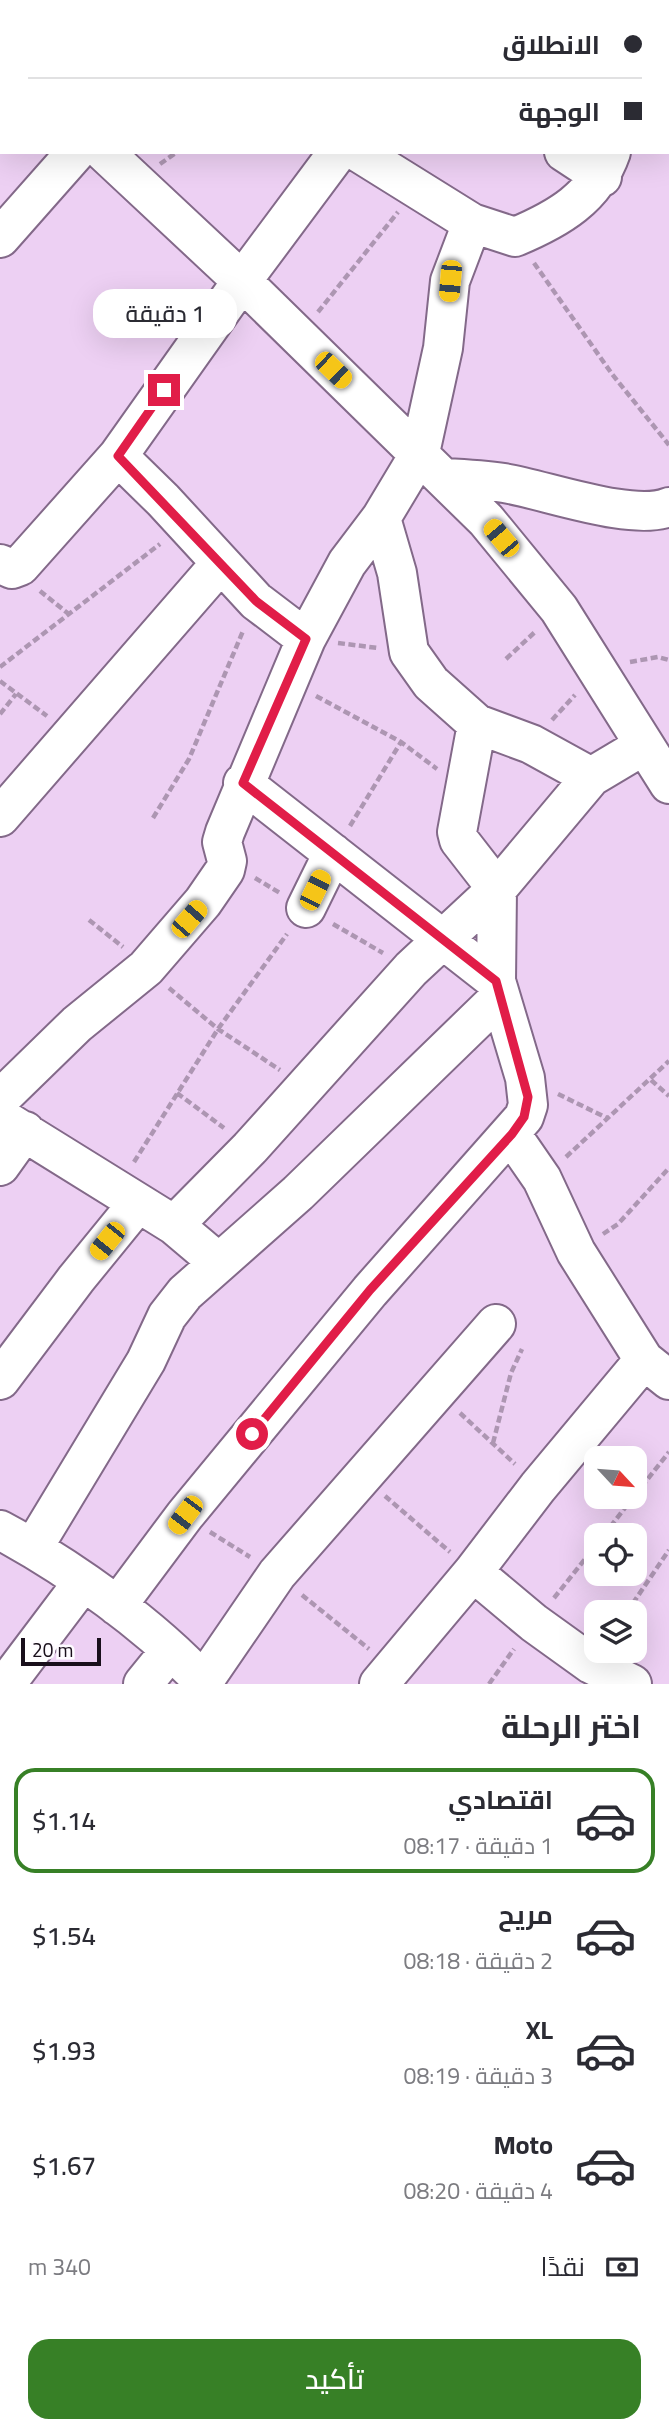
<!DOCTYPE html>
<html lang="ar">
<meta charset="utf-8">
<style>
:root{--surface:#fff;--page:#f2f2f3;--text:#2b2b33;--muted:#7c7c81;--line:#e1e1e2;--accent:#378026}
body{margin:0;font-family:Georgia,Cairo,serif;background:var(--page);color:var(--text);direction:rtl;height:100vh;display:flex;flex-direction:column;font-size:26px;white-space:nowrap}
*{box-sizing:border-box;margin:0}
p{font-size:23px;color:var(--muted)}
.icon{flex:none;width:38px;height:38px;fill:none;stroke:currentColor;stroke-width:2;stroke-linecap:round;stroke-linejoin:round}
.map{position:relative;height:1684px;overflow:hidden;direction:ltr}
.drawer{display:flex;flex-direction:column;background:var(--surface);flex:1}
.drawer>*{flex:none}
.guide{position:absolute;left:0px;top:0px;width:670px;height:154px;box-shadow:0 7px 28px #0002;direction:rtl;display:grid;align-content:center;height:154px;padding:0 28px;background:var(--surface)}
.needle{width:46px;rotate:116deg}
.tools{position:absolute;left:584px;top:1446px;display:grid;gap:14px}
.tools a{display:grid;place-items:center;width:63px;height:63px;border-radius:14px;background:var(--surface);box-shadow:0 7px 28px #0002;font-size:35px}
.scale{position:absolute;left:21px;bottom:18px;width:80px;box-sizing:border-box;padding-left:7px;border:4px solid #190f1b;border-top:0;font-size:19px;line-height:24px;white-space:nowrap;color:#190f1b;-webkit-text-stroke:5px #fefbff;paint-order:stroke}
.end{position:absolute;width:32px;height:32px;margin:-16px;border:9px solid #e11d48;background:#fff;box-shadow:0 0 0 4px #fff}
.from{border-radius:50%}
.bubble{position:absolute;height:49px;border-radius:21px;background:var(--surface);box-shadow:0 7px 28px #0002;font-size:23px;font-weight:600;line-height:49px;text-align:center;direction:rtl}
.car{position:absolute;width:21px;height:42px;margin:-21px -10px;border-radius:9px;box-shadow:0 0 5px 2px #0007;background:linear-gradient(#f5c518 24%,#345 0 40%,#f5c518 0 76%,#345 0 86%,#f5c518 0)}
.guide b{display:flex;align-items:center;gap:24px;height:66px;font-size:26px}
.guide b+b{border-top:2px solid var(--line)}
.guide i{width:18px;height:18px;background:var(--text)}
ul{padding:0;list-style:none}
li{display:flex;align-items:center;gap:21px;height:105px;margin:0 14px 10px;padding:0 14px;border:4px solid transparent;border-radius:21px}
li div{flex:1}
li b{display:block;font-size:26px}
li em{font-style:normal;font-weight:600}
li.current{border-color:var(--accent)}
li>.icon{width:63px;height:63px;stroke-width:1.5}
h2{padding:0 28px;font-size:32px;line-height:84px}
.pay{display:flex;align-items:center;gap:18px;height:77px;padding:0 28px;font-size:26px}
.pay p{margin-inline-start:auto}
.action{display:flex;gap:14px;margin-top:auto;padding:14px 28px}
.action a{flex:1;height:80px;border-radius:21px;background:var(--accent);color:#fff;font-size:28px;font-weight:600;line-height:80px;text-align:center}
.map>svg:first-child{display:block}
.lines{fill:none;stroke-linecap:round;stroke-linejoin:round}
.minor-casing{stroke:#836989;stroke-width:42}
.path{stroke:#ad96b2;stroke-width:4.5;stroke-dasharray:7 3.5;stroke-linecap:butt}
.minor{stroke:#fff;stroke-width:38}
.route{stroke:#e11d48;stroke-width:9}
</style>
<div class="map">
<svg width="669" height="1684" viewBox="0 0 669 1684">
<rect width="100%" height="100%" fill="#edd0f3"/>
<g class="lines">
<g class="minor-casing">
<path id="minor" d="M593 0 594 2
M393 2 394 0
M0 53 2 54
M668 124 669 125
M104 152 242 281 486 520 559 609 669 784
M358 152 472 223 515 237C558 219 595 198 611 152
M564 152 602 177
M0 238 76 152
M118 456 163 500 256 601 306 639
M444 478C464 479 484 480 504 483 546 490 632 522 669 507
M381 518 397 573 409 652 431 683 477 724 531 744 591 777
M0 564 12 569 20 566 118 456 242 281 338 152
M243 783 496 981
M0 817 220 564
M306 908 333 853
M0 1099 77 1024 146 968 203 902 225 870 227 861 222 842 225 832 306 639 347 563 381 518 420 453 443 348 450 281 472 223
M0 1117 174 1225 219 1263
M511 1134 542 1179 576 1252 644 1360 669 1380
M0 1166 25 1131
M174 1225 250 1148 411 969 497 889 591 777 643 746
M0 1380 76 1279 138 1203
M0 1530C69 1567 152 1626 205 1684
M33 1548 146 1361 167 1316 185 1293 298 1193 500 997
M473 1572 534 1623 591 1664 632 1684
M117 1606 185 1515 370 1291 524 1117 528 1105 525 1078 496 981 497 889 459 840 457 832 477 724
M203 1682 277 1574 496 1324
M6 1684 83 1582
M143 1684 169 1652
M379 1684 473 1572 538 1487 644 1360"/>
</g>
<path class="path" d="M82 0 83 2
M59 2 60 0
M205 2 206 0
M668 2 669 1
M160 164 177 152
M534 263 612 374 669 445
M318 312 398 212
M40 591 70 615
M338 643 378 648
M506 659 536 631
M630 662 658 657 669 660
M0 667 160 544
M0 681 47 716
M316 696 401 742 437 769
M0 714 16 694
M552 720 575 695
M153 818 189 759 243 631
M350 826 401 742
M255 878 280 893
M89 920 123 947
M333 924 383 953
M169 988 218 1029 280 1070
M651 1080 669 1096
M177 1093 224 1128
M558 1094 607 1118
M566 1157 669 1061
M134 1162 218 1029 287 934
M603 1234 618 1224 669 1168
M460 1413 515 1464
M493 1443 511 1373 522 1349
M635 1495 669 1452
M385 1496 450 1552
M210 1532 250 1557
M604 1535 634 1496
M302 1595 369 1649
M554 1598 597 1544
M627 1612 669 1550
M489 1684 514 1649"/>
<use href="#minor" class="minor"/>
</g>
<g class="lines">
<path class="route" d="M164 390 118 456 256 601 306 639 243 783 496 981 528 1097 524 1117 512 1134 370 1290 252 1434"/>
</g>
</svg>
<div class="tools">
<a><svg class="needle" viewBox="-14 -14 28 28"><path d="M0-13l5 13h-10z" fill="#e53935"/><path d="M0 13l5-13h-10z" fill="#7c7c81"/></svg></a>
<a><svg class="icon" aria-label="locate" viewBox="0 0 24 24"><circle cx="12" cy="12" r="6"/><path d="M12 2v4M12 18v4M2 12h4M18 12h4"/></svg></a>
<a><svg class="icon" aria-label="layers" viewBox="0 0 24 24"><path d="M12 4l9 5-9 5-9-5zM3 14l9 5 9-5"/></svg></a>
</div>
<div class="scale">20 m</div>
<i class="end from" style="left:252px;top:1434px"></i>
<i class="end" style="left:164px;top:390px"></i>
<div class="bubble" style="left:93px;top:289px;width:144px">1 دقيقة</div>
<i class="car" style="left:450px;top:281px;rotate:185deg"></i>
<i class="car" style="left:333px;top:370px;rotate:134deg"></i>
<i class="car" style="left:501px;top:538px;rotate:320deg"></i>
<i class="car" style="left:315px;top:890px;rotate:26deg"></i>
<i class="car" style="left:189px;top:919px;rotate:41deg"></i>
<i class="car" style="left:107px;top:1241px;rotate:219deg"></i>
<i class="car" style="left:185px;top:1515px;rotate:217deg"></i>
<div class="guide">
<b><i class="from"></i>الانطلاق</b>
<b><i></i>الوجهة</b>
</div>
</div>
<section class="drawer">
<h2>اختر الرحلة</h2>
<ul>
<li class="current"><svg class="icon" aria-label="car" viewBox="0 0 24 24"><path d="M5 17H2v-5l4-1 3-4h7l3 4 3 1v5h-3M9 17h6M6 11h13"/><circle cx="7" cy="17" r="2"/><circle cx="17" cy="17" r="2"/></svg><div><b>اقتصادي</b><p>1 دقيقة · 08:17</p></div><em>$1.14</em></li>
<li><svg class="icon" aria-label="car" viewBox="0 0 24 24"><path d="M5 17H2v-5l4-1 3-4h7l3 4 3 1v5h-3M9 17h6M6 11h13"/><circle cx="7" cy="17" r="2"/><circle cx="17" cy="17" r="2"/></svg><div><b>مريح</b><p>2 دقيقة · 08:18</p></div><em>$1.54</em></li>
<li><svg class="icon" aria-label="car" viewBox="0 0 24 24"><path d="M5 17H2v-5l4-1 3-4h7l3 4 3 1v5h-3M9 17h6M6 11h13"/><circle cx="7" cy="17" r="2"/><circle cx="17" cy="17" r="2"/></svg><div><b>XL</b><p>3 دقيقة · 08:19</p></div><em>$1.93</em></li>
<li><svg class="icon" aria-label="car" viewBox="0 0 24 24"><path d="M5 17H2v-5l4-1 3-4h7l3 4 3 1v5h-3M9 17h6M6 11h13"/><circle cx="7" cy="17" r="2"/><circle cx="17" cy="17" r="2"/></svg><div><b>Moto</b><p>4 دقيقة · 08:20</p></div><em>$1.67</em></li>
</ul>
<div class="pay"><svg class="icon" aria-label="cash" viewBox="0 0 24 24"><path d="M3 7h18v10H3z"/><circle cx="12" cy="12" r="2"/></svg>نقدًا<p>340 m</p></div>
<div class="action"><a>تأكيد</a></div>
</section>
